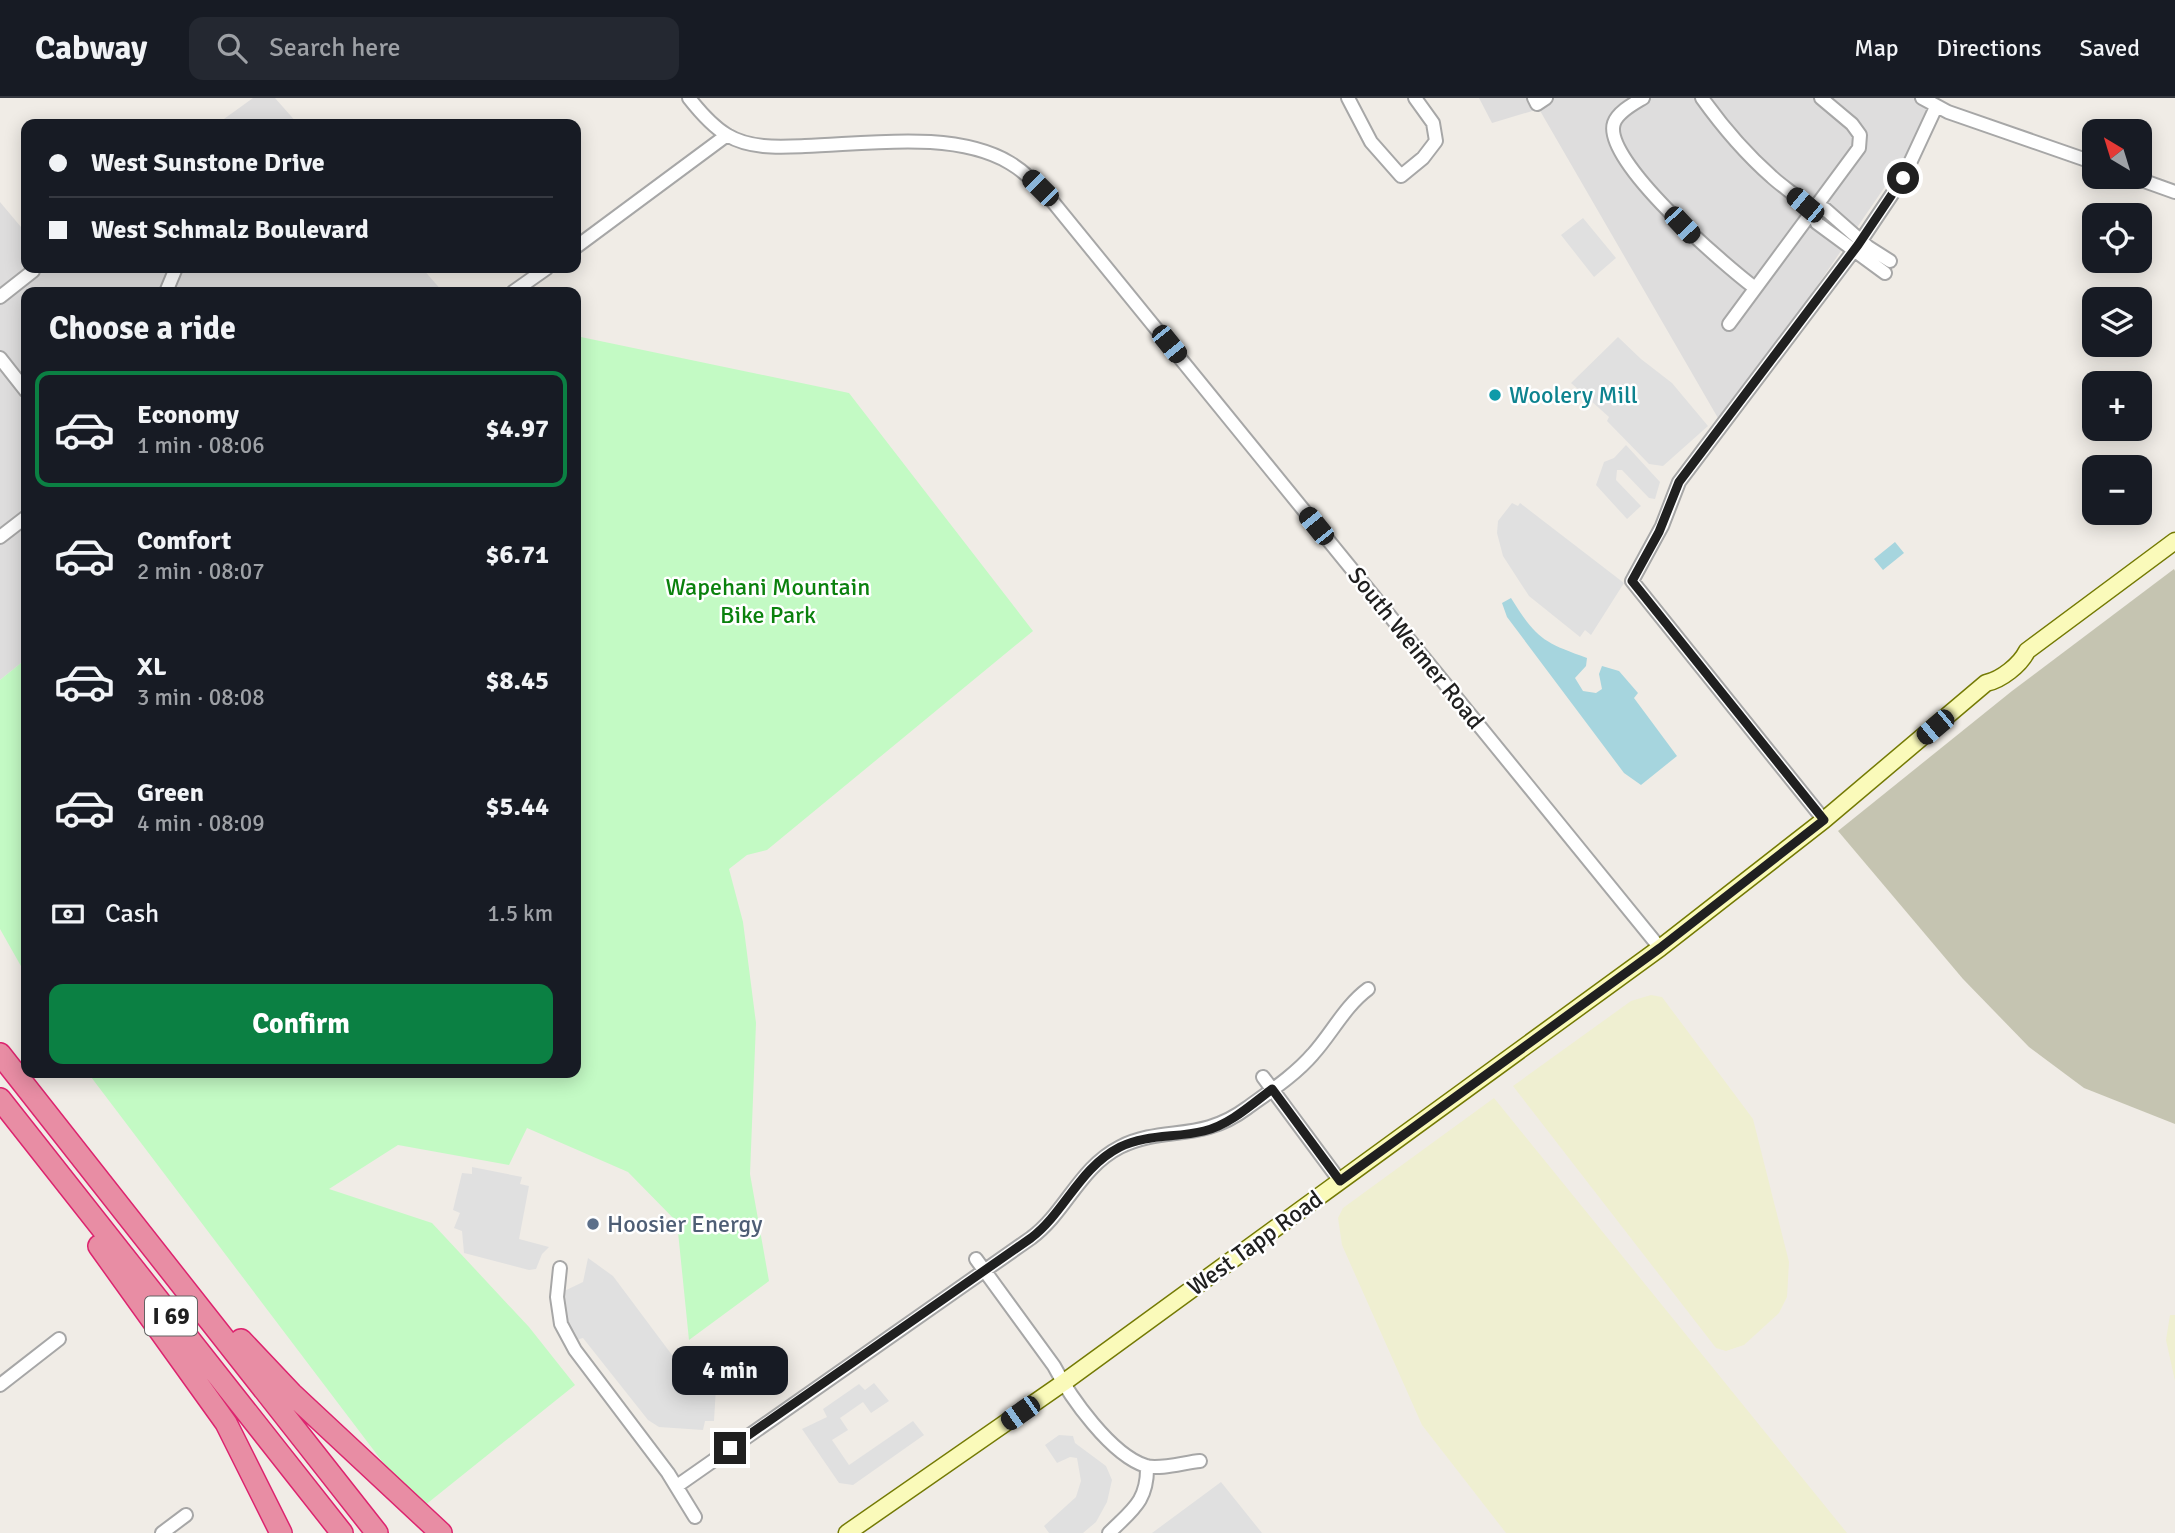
<!DOCTYPE html>
<meta charset="utf-8">
<style>
:root{--surface:#171b24;--page:#242831;--text:#f1f3f6;--muted:#9ea1a6;--line:#363941;--accent:#0b8043}
body{margin:0;font-family:Signika,sans-serif;background:var(--page);color:var(--text);height:100vh;display:flex;flex-direction:column;font-size:26px;white-space:nowrap}
*{box-sizing:border-box;margin:0}
p{font-size:23px;color:var(--muted)}
.icon{flex:none;width:38px;height:38px;fill:none;stroke:currentColor;stroke-width:2;stroke-linecap:round;stroke-linejoin:round}
.map{position:relative;flex:1;overflow:hidden}
.details{position:absolute;left:21px;top:189px;width:560px;height:791px;display:flex;flex-direction:column;background:var(--surface);border-radius:14px;box-shadow:0 4px 18px #0003}
.details>*{flex:none}
.hud{position:absolute;left:21px;top:21px;width:560px;height:154px;border-radius:14px;box-shadow:0 4px 18px #0003;display:grid;align-content:center;height:154px;padding:0 28px;background:var(--surface)}
.needle{width:46px;rotate:322deg}
.buttons{position:absolute;left:2082px;top:21px;display:grid;gap:14px}
.buttons a{display:grid;place-items:center;width:70px;height:70px;border-radius:14px;background:var(--surface);box-shadow:0 4px 18px #0003;font-size:35px}
.end{position:absolute;width:32px;height:32px;margin:-16px;border:9px solid #202020;background:#fff;box-shadow:0 0 0 4px #fff}
.from{border-radius:50%}
.bubble{position:absolute;height:49px;border-radius:14px;background:var(--surface);box-shadow:0 4px 18px #0003;font-size:23px;font-weight:700;line-height:49px;text-align:center}
.car{position:absolute;width:21px;height:42px;margin:-21px -10px;border-radius:9px;box-shadow:0 0 5px 2px #0007;background:linear-gradient(#222 24%,#8ab4d8 0 40%,#222 0 76%,#8ab4d8 0 86%,#222 0)}
.hud b{display:flex;align-items:center;gap:24px;height:66px;font-size:26px}
.hud b+b{border-top:2px solid var(--line)}
.hud i{width:18px;height:18px;background:var(--text)}
ul{padding:0;list-style:none}
li{display:flex;align-items:center;gap:21px;height:116px;margin:0 14px 10px;padding:0 14px;border:4px solid transparent;border-radius:14px}
li div{flex:1}
li b{display:block;font-size:26px}
li em{font-style:normal;font-weight:700}
li.on{border-color:var(--accent)}
li>.icon{width:63px;height:63px;stroke-width:1.5}
h2{padding:0 28px;font-size:32px;line-height:84px}
.pay{display:flex;align-items:center;gap:18px;height:77px;padding:0 28px;font-size:26px}
.pay p{margin-inline-start:auto}
.action{display:flex;gap:14px;margin-top:auto;padding:14px 28px}
.action a{flex:1;height:80px;border-radius:14px;background:var(--accent);color:#fff;font-size:28px;font-weight:700;line-height:80px;text-align:center}
header{display:flex;align-items:center;gap:42px;box-sizing:border-box;height:98px;padding:0 35px;background:var(--surface);border-bottom:2px solid var(--line)}
header strong{font-size:33px}
nav{display:flex;gap:38px;margin-inline-start:auto;font-size:24px}
.search{width:490px;height:63px;background:var(--page);display:flex;align-items:center;gap:18px;box-sizing:border-box;padding:0 24px;border-radius:14px;color:var(--muted);font-size:26px}
.map>svg:first-child{display:block}
.residential{fill:#dedddd}
.construction{fill:#c5c4b1}
.farmland{fill:#efefd1}
.park{fill:#c3fac4}
.parking{fill:#e0e0e0}
.water{fill:#a6d5de}
.lines{fill:none;stroke-linecap:round;stroke-linejoin:round}
.minor-casing{stroke:#a7a7a7;stroke-width:16}
.secondary-casing{stroke:#747a04;stroke-width:19}
.motorway-casing{stroke:#dd246f;stroke-width:24}
.minor{stroke:#fff;stroke-width:12}
.secondary{stroke:#fafaba;stroke-width:16}
.motorway{stroke:#e88da4;stroke-width:21}
.route{stroke:#202020;stroke-width:9}
.culture-dot{fill:#0f9aa8;stroke:#fff;stroke-width:2.5}
.service-dot{fill:#5c6f8a;stroke:#fff;stroke-width:2.5}
.labels{text-anchor:middle;stroke-width:5;stroke-linejoin:round;paint-order:stroke}
.shield{fill:#fff;stroke:#636363;stroke-width:2}
.shield-label{font-size:23px;font-weight:bold;fill:#202020}
.culture-label{font-size:24px;fill:#0d838f;stroke:#fff;text-anchor:start}
.park-label{font-size:24px;fill:#0a810d;stroke:#fff}
.street-label{font-size:24px;fill:#202020;stroke:#fff}
.service-label{font-size:24px;fill:#4e5e75;stroke:#fff;text-anchor:start}
</style>
<header>
<strong>Cabway</strong>
<div class="search"><svg class="icon" aria-label="search" viewBox="0 0 24 24"><circle cx="10" cy="10" r="6"/><path d="M15 15l6 6"/></svg>Search here</div>
<nav><a>Map</a><a>Directions</a><a>Saved</a></nav>
</header>
<div class="map">
<svg width="2175" height="1435" viewBox="0 0 2175 1435">
<rect width="100%" height="100%" fill="#f0ece6"/>
<path class="residential" d="M253 0H275L298 26H217Z
M1479 0H1923L1938 11 1722 327 1539 11 1492 25Z
M0 104 26 135V170H422L443 194H26V561L0 582Z"/>
<path class="construction" d="M2174 471 2175 473V1026L2084 990 2029 949 1963 881 1838 733 2012 593Z"/>
<path class="farmland" d="M1651 897 1662 899 1753 1021 1789 1164 1787 1199 1779 1215 1744 1247 1726 1253 1716 1250 1513 988 1631 903Z
M1494 1000 1847 1435H1506L1422 1327 1342 1147 1338 1120 1343 1110Z
M2170 1217H2175V1283L2166 1242Z"/>
<path class="park" d="M576 238 849 295 1033 533 767 752 747 757 729 771 743 824 756 925 750 1076 769 1183 689 1242 677 1124 628 1074 527 1030 509 1067 398 1047 329 1091 432 1125 529 1229 575 1287 419 1412 88 975H576Z
M26 561V877L0 831V582Z"/>
<path class="parking" d="M1583 120 1616 160 1594 179 1561 137Z
M1618 239 1641 261 1672 285 1708 328 1663 368 1649 366 1607 323 1609 319 1571 285Z
M1626 347 1660 384 1655 401 1649 400 1622 372H1617L1616 382 1641 408 1627 421 1596 387 1604 364 1614 360Z
M1512 405 1518 408 1520 405 1624 485 1591 537 1585 532 1580 539 1529 498 1503 458 1497 435 1498 423Z
M472 1069 522 1079 520 1086 529 1088 519 1141 549 1149 542 1156 536 1171 529 1172 464 1155 462 1133 454 1130 460 1115 453 1112 462 1075 472 1076Z
M588 1160 613 1178 672 1257 709 1263V1271L717 1272 714 1323H705L703 1332 659 1329 648 1322 583 1240 576 1242 550 1192 560 1195 583 1184Z
M874 1285 889 1303 871 1315 863 1304 840 1320 848 1332 832 1342 849 1367 913 1323 924 1337 853 1387 839 1385 802 1331 827 1319 823 1311 859 1286 865 1292Z
M1059 1337 1073 1338 1075 1345 1106 1368 1112 1382 1107 1404 1096 1424 1083 1435H1049L1044 1428 1076 1399 1081 1383 1077 1360 1070 1359 1057 1365 1045 1347Z
M1221 1384 1262 1435H1152Z"/>
<path class="water" d="M1895 444 1904 455 1883 472 1874 461Z
M1511 500C1536 540 1542 544 1587 560L1586 568 1575 580 1583 593 1596 595 1602 591 1599 576 1602 568 1619 573 1638 595 1634 600 1677 658 1641 687 1624 675 1507 519 1502 505Z"/>
<g class="lines">
<g class="minor-casing">
<path id="minor" d="M689 0C700 14 712 28 727 37 750 51 780 49 805 48 867 46 955 32 1010 65 1027 75 1040 90 1053 104L1660 850
M1348 0 1371 44 1401 78 1423 60 1436 43 1433 25 1415 0
M1534 0 1537 6 1546 0
M1643 0C1633 6 1618 14 1614 25 1601 62 1726 168 1755 190
M1702 0C1722 28 1746 56 1772 79 1787 93 1811 105 1817 125L1885 175
M1922 0 1948 14 2095 65
M2133 79 2175 94
M1814 114 1825 111 1868 149 1890 163
M576 149 727 37
M166 194 176 170
M513 194 547 170
M0 199 33 173
M1729 226 1859 50 1860 37 1852 26 1821 0
M0 260 26 293
M0 439 26 419
M1824 722 1632 483 1662 428 1679 384 1858 147 1903 80 1936 9
M1263 979 1340 1083
M976 1161 1054 1268C1070 1299 1111 1357 1146 1368 1160 1372 1186 1364 1200 1363
M560 1170 557 1199 561 1226 575 1252 668 1375 695 1419
M0 1287 59 1241
M677 1388 1031 1140C1066 1114 1079 1070 1120 1049 1164 1027 1200 1045 1247 1010 1269 994 1295 977 1313 956 1332 935 1345 908 1368 891
M162 1435 186 1417
M1109 1435C1132 1412 1148 1403 1147 1368"/>
</g>
<g class="secondary-casing">
<path id="secondary" d="M847 1435 1063 1285 1660 850 1824 722 1986 585C2001 582 2020 567 2027 553L2175 443"/>
</g>
<g class="motorway-casing">
<path id="motorway" d="M0 956 377 1435
M0 1001 342 1435
M99 1148 226 1325 281 1435
M241 1242 292 1296 441 1435"/>
</g>
<use href="#minor" class="minor"/>
<use href="#secondary" class="secondary"/>
<use href="#motorway" class="motorway"/>
</g>
<g class="lines">
<path class="route" d="M730 1350 1031 1140C1065 1114 1079 1070 1120 1049 1146 1036 1176 1040 1204 1033 1229 1027 1251 1007 1272 991L1340 1083 1660 850 1824 722 1632 483 1659 434 1679 384 1858 147 1903 80"/>
</g>
<circle class="culture-dot" cx="1495" cy="297" r="7"/>
<circle class="service-dot" cx="593" cy="1126" r="7"/>
<g class="labels">
<rect class="shield" x="145" y="1198.5" width="52" height="39" rx="5"/>
<g class="shield-label">
<text x="171" y="1226">I 69</text>
</g>
<g class="culture-label">
<text x="1509" y="305">Woolery Mill</text>
</g>
<g class="park-label">
<text x="768" y="497">Wapehani Mountain<tspan x="768" dy="28">Bike Park</tspan></text>
</g>
<g class="street-label">
<text transform="translate(1416 550) rotate(51)" y="8">South Weimer Road</text>
<text transform="translate(1255 1145) rotate(-36)" y="8">West Tapp Road</text>
</g>
<g class="service-label">
<text x="607" y="1134">Hoosier Energy</text>
</g>
</g>
</svg>
<div class="buttons">
<a><svg class="needle" viewBox="-14 -14 28 28"><path d="M0-13l5 13h-10z" fill="#e53935"/><path d="M0 13l5-13h-10z" fill="#9ea1a6"/></svg></a>
<a><svg class="icon" aria-label="locate" viewBox="0 0 24 24"><circle cx="12" cy="12" r="6"/><path d="M12 2v4M12 18v4M2 12h4M18 12h4"/></svg></a>
<a><svg class="icon" aria-label="layers" viewBox="0 0 24 24"><path d="M12 4l9 5-9 5-9-5zM3 14l9 5 9-5"/></svg></a>
<a>+</a>
<a>−</a>
</div>
<i class="end from" style="left:1903px;top:80px"></i>
<i class="end" style="left:730px;top:1350px"></i>
<div class="bubble" style="left:672px;top:1248px;width:116px">4 min</div>
<i class="car" style="left:1040px;top:90px;rotate:315deg"></i>
<i class="car" style="left:1805px;top:107px;rotate:310deg"></i>
<i class="car" style="left:1682px;top:127px;rotate:137deg"></i>
<i class="car" style="left:1169px;top:246px;rotate:141deg"></i>
<i class="car" style="left:1316px;top:428px;rotate:321deg"></i>
<i class="car" style="left:1935px;top:629px;rotate:230deg"></i>
<i class="car" style="left:1020px;top:1315px;rotate:235deg"></i>
<div class="hud">
<b><i class="from"></i>West Sunstone Drive</b>
<b><i></i>West Schmalz Boulevard</b>
</div>
<section class="details">
<h2>Choose a ride</h2>
<ul>
<li class="on"><svg class="icon" aria-label="car" viewBox="0 0 24 24"><path d="M5 17H2v-5l4-1 3-4h7l3 4 3 1v5h-3M9 17h6M6 11h13"/><circle cx="7" cy="17" r="2"/><circle cx="17" cy="17" r="2"/></svg><div><b>Economy</b><p>1 min · 08:06</p></div><em>$4.97</em></li>
<li><svg class="icon" aria-label="car" viewBox="0 0 24 24"><path d="M5 17H2v-5l4-1 3-4h7l3 4 3 1v5h-3M9 17h6M6 11h13"/><circle cx="7" cy="17" r="2"/><circle cx="17" cy="17" r="2"/></svg><div><b>Comfort</b><p>2 min · 08:07</p></div><em>$6.71</em></li>
<li><svg class="icon" aria-label="car" viewBox="0 0 24 24"><path d="M5 17H2v-5l4-1 3-4h7l3 4 3 1v5h-3M9 17h6M6 11h13"/><circle cx="7" cy="17" r="2"/><circle cx="17" cy="17" r="2"/></svg><div><b>XL</b><p>3 min · 08:08</p></div><em>$8.45</em></li>
<li><svg class="icon" aria-label="car" viewBox="0 0 24 24"><path d="M5 17H2v-5l4-1 3-4h7l3 4 3 1v5h-3M9 17h6M6 11h13"/><circle cx="7" cy="17" r="2"/><circle cx="17" cy="17" r="2"/></svg><div><b>Green</b><p>4 min · 08:09</p></div><em>$5.44</em></li>
</ul>
<div class="pay"><svg class="icon" aria-label="cash" viewBox="0 0 24 24"><path d="M3 7h18v10H3z"/><circle cx="12" cy="12" r="2"/></svg>Cash<p>1.5 km</p></div>
<div class="action"><a>Confirm</a></div>
</section>
</div>
